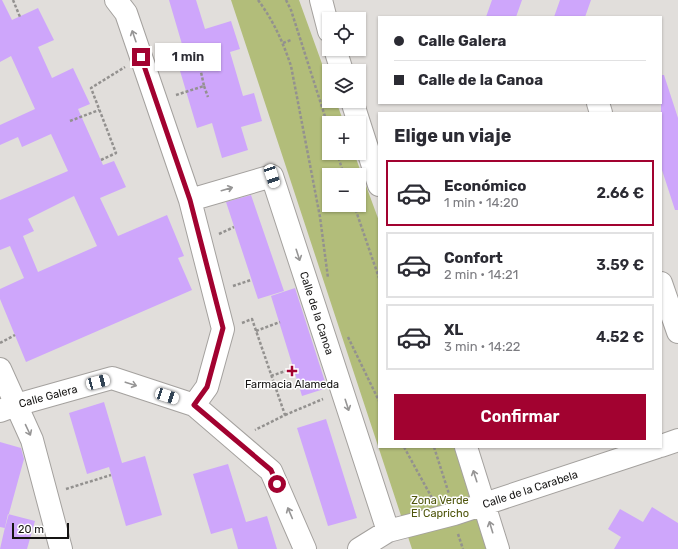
<!DOCTYPE html>
<html lang="es">
<meta charset="utf-8">
<style>
:root{--surface:#fff;--page:#f7f7f7;--text:#2b2b33;--muted:#7c7c81;--line:#e1e1e2;--accent:#a20230}
body{margin:0;font-family:Rubik,sans-serif;background:var(--page);color:var(--text);height:100vh;display:flex;flex-direction:column;font-size:15px;white-space:nowrap}
*{box-sizing:border-box;margin:0}
p{font-size:13px;color:var(--muted)}
.icon{flex:none;width:22px;height:22px;fill:none;stroke:currentColor;stroke-width:2;stroke-linecap:round;stroke-linejoin:round}
.map{position:relative;flex:1;overflow:hidden}
.sheet{position:absolute;left:378px;top:112px;width:284px;height:336px;display:flex;flex-direction:column;background:var(--surface);border-radius:0px;box-shadow:0 1px 3px #0004}
.sheet>*{flex:none}
.hud{position:absolute;left:378px;top:16px;width:284px;height:88px;border-radius:0px;box-shadow:0 1px 3px #0004;display:grid;align-content:center;height:88px;padding:0 16px;background:var(--surface)}
.fabs{position:absolute;left:322px;top:12px;display:grid;gap:8px}
.fabs a{display:grid;place-items:center;width:44px;height:44px;border-radius:0px;background:var(--surface);box-shadow:0 1px 3px #0004;font-size:20px}
.scale{position:absolute;left:12px;bottom:10px;width:57px;box-sizing:border-box;padding-left:4px;border:2px solid #151413;border-top:0;font-size:11px;line-height:14px;white-space:nowrap;color:#151413;-webkit-text-stroke:3px #fff;paint-order:stroke}
.end{position:absolute;width:18px;height:18px;margin:-9px;border:5px solid #a20230;background:#fff;box-shadow:0 0 0 2px #fff}
.from{border-radius:50%}
.bubble{position:absolute;height:28px;border-radius:0px;background:var(--surface);box-shadow:0 1px 3px #0004;font-size:13px;font-weight:600;line-height:28px;text-align:center}
.car{position:absolute;width:12px;height:24px;margin:-12px -6px;border-radius:5px;box-shadow:0 0 3px 1px #0007;background:linear-gradient(#fff 24%,#345 0 40%,#fff 0 76%,#345 0 86%,#fff 0)}
.hud b{display:flex;align-items:center;gap:14px;height:38px;font-size:15px}
.hud b+b{border-top:1px solid var(--line)}
.hud i{width:10px;height:10px;background:var(--text)}
ul{padding:0;list-style:none}
li{display:flex;align-items:center;gap:12px;height:66px;margin:0 8px 6px;padding:0 8px;border:2px solid var(--line);border-radius:0px}
li div{flex:1}
li b{display:block;font-size:15px}
li em{font-style:normal;font-weight:600}
li.on{border-color:var(--accent)}
li>.icon{width:36px;height:36px;stroke-width:1.5}
h2{padding:0 16px;font-size:18px;line-height:48px}
.button{display:flex;gap:8px;margin-top:auto;padding:8px 16px}
.button a{flex:1;height:46px;border-radius:0px;background:var(--accent);color:#fff;font-size:16px;font-weight:600;line-height:46px;text-align:center}
.map>svg:first-child{display:block}
.green{fill:#b2bd7a;fill-rule:evenodd}
.building{fill:#cea6fb;fill-rule:evenodd}
.lines{fill:none;stroke-linecap:round;stroke-linejoin:round}
.minor-casing{stroke:#a4a19e;stroke-width:24}
.path{stroke:#93918f;stroke-width:2.5;stroke-dasharray:3 2;stroke-linecap:butt}
.minor{stroke:#fff;stroke-width:22}
.oneway{stroke:#969595}
.route{stroke:#a20230;stroke-width:5}
.poi-dot{fill:#a20230;stroke:#fff;stroke-width:1.5}
.labels{text-anchor:middle;stroke-width:3;stroke-linejoin:round;paint-order:stroke}
.street-label{font-size:11px;fill:#151413;stroke:#fff}
.poi-label{font-size:11px;fill:#151413;stroke:#fff}
.park-label{font-size:11px;fill:#4f560c;stroke:#fff}
</style>
<div class="map">
<svg width="678" height="549" viewBox="0 0 678 549">
<rect width="100%" height="100%" fill="#e1dedb"/>
<path class="green" d="M231 0H299L329 83V101H336L344 123H329V153H354L379 221V447H460L497 549H412ZM329 175H359V205H329Z"/>
<path class="building" d="M0 0H2L12 20 38 8 54 40 38 47 52 78 73 68 90 104 78 109 103 165 114 161 126 187 100 198 118 236 167 215 184 256 178 258 192 290 26 362 0 299V289L24 278 10 246 0 250V200L68 171 51 134 22 147 18 137 0 145V125L35 109 11 56 0 62ZM74 196 97 246 38 272 23 236 34 231 28 219Z
M169 0H196L205 29 231 21 240 49 230 52 243 96 254 93 262 121 241 127 248 150 222 158 212 123 197 128 175 54 184 51Z
M492 0H522L516 17H486Z
M560 0H591L585 17H554Z
M661 75H664L678 118V210H675L661 167Z
M251 195 284 291 258 299 226 202Z
M295 288 327 388 302 396 271 296Z
M104 402 122 463 145 456 162 515 126 526 109 467 87 474 69 413Z
M326 419 357 518 328 526 297 428Z
M0 442 21 448 24 459 5 528 0 527Z
M228 464 246 522 267 516 277 549H238L232 528 211 534 193 474Z
M652 507 678 523V549H614L621 537 608 529 620 509 643 522Z
M8 514 35 521 27 549H0Z"/>
<g class="lines">
<g class="minor-casing">
<path id="minor" d="M116 0 126 13 190 200 223 329 207 387 194 405
M321 0 329 31
M335 49 342 71
M352 101 379 185
M598 103 601 113
M190 200 272 176 388 531
M661 283 678 332
M0 369 32 440 61 549
M0 411 16 405 112 378 194 405 271 471 305 549
M661 446 678 440
M466 447 498 549
M359 549 388 531 454 514 657 447"/>
</g>
<path class="path" d="M13 0 20 17
M258 0C273 20 283 42 291 66L320 217 328 278
M286 0 291 10 329 129
M283 43 291 40
M204 86 208 97
M176 95 204 86 201 72
M70 121 99 110
M337 153 344 175
M101 160 116 153 91 88 125 67
M354 205 379 278
M219 234 234 227
M233 286 251 280
M242 323 252 319 285 415 255 430
M256 331 280 322
M348 337 379 401
M0 343 15 335
M271 376 294 368
M285 415 323 399
M404 447 432 498
M434 447 449 494
M66 489 111 475
M458 534 463 549"/>
<use href="#minor" class="minor"/>
</g>
<defs><path id="oneway-shaft" d="M-6 0H5M1.5-3L5.5 0L1.5 3" fill="none" stroke-width="1.6" stroke-linecap="round" stroke-linejoin="round"/></defs>
<g class="oneway">
<use href="#oneway-shaft" transform="translate(134 36) rotate(-109)"/>
<use href="#oneway-shaft" transform="translate(227 189) rotate(-16)"/>
<use href="#oneway-shaft" transform="translate(298 255) rotate(72)"/>
<use href="#oneway-shaft" transform="translate(131 384) rotate(18)"/>
<use href="#oneway-shaft" transform="translate(347 405) rotate(72)"/>
<use href="#oneway-shaft" transform="translate(28 430) rotate(65)"/>
<use href="#oneway-shaft" transform="translate(475 476) rotate(-108)"/>
<use href="#oneway-shaft" transform="translate(290 513) rotate(-113)"/>
<use href="#oneway-shaft" transform="translate(491 527) rotate(-107)"/>
</g>
<g class="lines">
<path class="route" d="M141 57 190 200 223 328 207 387 194 405 271 470 277 484"/>
</g>
<path class="poi-dot" d="M290 365h4v4h4v4h-4v4h-4v-4h-4v-4h4z"/>
<g class="labels">
<g class="street-label">
<text transform="translate(317 313) rotate(72)" y="4">Calle de la Canoa</text>
<text transform="translate(48 396) rotate(-15)" y="4">Calle Galera</text>
<text transform="translate(530 489) rotate(-18)" y="4">Calle de la Carabela</text>
</g>
<g class="poi-label">
<text x="292" y="388">Farmacia Alameda</text>
</g>
<g class="park-label">
<text x="440" y="504">Zona Verde<tspan x="440" dy="13">El Capricho</tspan></text>
</g>
</g>
</svg>
<div class="fabs">
<a><svg class="icon" aria-label="locate" viewBox="0 0 24 24"><circle cx="12" cy="12" r="6"/><path d="M12 2v4M12 18v4M2 12h4M18 12h4"/></svg></a>
<a><svg class="icon" aria-label="layers" viewBox="0 0 24 24"><path d="M12 4l9 5-9 5-9-5zM3 14l9 5 9-5"/></svg></a>
<a>+</a>
<a>−</a>
</div>
<div class="scale">20 m</div>
<i class="end from" style="left:277px;top:484px"></i>
<i class="end" style="left:141px;top:57px"></i>
<div class="bubble" style="left:155px;top:43px;width:66px">1 min</div>
<i class="car" style="left:272px;top:176px;rotate:162deg"></i>
<i class="car" style="left:98px;top:382px;rotate:75deg"></i>
<i class="car" style="left:167px;top:396px;rotate:108deg"></i>
<div class="hud">
<b><i class="from"></i>Calle Galera</b>
<b><i></i>Calle de la Canoa</b>
</div>
<section class="sheet">
<h2>Elige un viaje</h2>
<ul>
<li class="on"><svg class="icon" aria-label="car" viewBox="0 0 24 24"><path d="M5 17H2v-5l4-1 3-4h7l3 4 3 1v5h-3M9 17h6M6 11h13"/><circle cx="7" cy="17" r="2"/><circle cx="17" cy="17" r="2"/></svg><div><b>Económico</b><p>1 min · 14:20</p></div><em>2.66 €</em></li>
<li><svg class="icon" aria-label="car" viewBox="0 0 24 24"><path d="M5 17H2v-5l4-1 3-4h7l3 4 3 1v5h-3M9 17h6M6 11h13"/><circle cx="7" cy="17" r="2"/><circle cx="17" cy="17" r="2"/></svg><div><b>Confort</b><p>2 min · 14:21</p></div><em>3.59 €</em></li>
<li><svg class="icon" aria-label="car" viewBox="0 0 24 24"><path d="M5 17H2v-5l4-1 3-4h7l3 4 3 1v5h-3M9 17h6M6 11h13"/><circle cx="7" cy="17" r="2"/><circle cx="17" cy="17" r="2"/></svg><div><b>XL</b><p>3 min · 14:22</p></div><em>4.52 €</em></li>
</ul>
<div class="button"><a>Confirmar</a></div>
</section>
</div>
